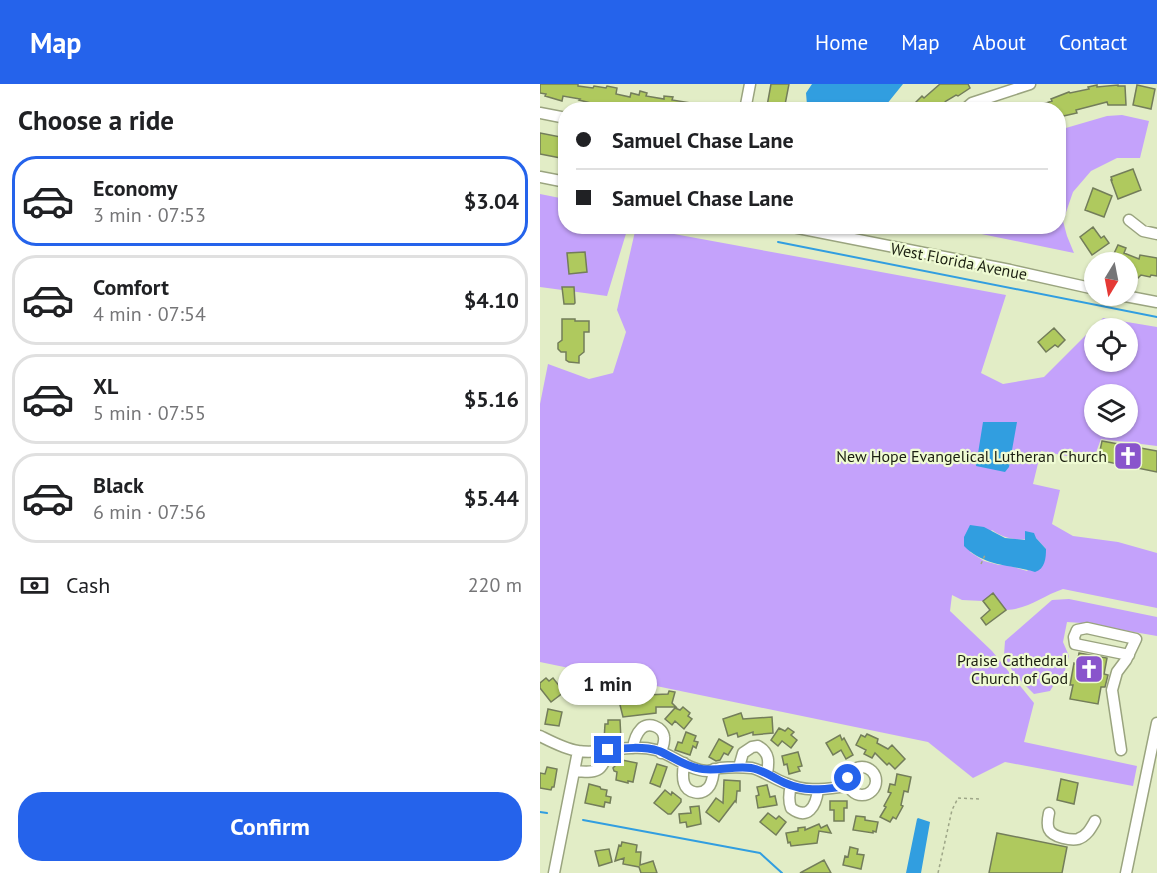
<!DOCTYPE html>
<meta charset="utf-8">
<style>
:root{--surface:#fff;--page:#f2f2f2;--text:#202124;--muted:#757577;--line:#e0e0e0;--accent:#2563eb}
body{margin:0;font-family:"PT Sans",sans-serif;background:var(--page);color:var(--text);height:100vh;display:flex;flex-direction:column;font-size:22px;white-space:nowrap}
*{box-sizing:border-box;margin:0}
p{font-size:20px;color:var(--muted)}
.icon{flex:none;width:33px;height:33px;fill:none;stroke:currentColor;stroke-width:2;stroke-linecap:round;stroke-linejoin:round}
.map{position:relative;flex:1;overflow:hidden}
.drawer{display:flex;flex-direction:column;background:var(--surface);width:540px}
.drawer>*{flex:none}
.guide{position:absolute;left:18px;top:18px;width:508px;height:132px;border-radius:24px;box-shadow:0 2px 4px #0004;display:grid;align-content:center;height:132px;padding:0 18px;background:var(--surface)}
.needle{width:39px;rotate:190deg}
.buttons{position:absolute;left:544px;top:168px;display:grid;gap:12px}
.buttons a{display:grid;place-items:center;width:54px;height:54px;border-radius:50%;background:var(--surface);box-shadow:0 2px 4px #0004;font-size:30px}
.end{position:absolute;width:27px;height:27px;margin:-14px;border:8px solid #2563eb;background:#fff;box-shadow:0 0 0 3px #fff}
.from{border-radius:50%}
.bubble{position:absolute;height:42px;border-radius:21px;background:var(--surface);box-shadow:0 2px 4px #0004;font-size:20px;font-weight:700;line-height:42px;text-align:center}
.guide b{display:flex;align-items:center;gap:21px;height:57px;font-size:22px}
.guide b+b{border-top:2px solid var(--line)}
.guide i{width:15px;height:15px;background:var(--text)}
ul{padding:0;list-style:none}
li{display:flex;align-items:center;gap:18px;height:90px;margin:0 12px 9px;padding:0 6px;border:3px solid var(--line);border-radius:24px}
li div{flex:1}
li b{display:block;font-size:22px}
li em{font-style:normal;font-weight:700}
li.current{border-color:var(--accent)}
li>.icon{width:54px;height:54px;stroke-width:1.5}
h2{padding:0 18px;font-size:27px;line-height:72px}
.pay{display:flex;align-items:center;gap:15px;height:66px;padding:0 18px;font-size:22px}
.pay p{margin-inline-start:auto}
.primary-button{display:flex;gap:12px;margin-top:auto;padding:12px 18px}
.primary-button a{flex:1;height:69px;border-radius:24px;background:var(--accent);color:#fff;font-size:24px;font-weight:700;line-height:69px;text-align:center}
header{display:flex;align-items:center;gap:36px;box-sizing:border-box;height:84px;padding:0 30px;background:var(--accent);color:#fff}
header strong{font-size:28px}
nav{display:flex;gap:33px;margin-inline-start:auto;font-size:21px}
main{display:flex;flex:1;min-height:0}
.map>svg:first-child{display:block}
.green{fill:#c4a2fb;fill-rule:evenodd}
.water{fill:#319ee0}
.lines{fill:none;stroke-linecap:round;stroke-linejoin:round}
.stream{stroke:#319ee0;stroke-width:2}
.building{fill:#afc95e;stroke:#737d5a;stroke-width:1.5}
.minor-casing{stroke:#9aa47f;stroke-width:13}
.path{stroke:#9ea688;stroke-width:1.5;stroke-dasharray:3 3;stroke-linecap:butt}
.minor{stroke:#fff;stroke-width:10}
.route{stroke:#2563eb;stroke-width:8}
.labels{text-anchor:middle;stroke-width:4.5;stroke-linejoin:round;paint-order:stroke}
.street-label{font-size:16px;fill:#1b1f11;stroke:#effbd3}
.poi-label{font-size:16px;fill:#1b1f11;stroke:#effbd3;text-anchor:end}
</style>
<header>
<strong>Map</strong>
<nav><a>Home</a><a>Map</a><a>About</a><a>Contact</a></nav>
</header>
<main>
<section class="drawer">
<h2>Choose a ride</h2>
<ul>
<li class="current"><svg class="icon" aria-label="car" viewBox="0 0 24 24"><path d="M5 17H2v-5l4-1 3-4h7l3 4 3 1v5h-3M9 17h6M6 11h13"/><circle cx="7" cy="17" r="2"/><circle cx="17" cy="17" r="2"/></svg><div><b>Economy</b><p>3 min · 07:53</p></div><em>$3.04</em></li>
<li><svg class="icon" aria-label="car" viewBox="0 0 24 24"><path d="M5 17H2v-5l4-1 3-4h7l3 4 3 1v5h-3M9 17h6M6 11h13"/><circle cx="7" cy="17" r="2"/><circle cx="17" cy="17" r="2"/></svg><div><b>Comfort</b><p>4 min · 07:54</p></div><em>$4.10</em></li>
<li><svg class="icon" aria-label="car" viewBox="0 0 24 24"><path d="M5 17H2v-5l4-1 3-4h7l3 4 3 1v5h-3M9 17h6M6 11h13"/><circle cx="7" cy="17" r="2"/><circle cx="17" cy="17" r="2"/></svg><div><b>XL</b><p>5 min · 07:55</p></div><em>$5.16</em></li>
<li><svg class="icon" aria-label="car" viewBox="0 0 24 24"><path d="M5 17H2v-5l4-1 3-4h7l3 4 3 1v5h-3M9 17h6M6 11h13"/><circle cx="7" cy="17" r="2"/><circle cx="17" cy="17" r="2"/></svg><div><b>Black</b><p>6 min · 07:56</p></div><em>$5.44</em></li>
</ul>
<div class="pay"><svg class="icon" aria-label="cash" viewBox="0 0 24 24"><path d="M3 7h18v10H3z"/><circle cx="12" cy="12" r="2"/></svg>Cash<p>220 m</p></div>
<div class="primary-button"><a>Confirm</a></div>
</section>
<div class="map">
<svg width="617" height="789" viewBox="0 0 617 789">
<rect width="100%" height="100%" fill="#e2edc6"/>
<path class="green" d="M582 31 609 37 600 74H577L551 87 533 108 523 137 527 152 534 169 417 145 418 142H519V46L567 32Z
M0 110 25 115 26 142 88 143 67 212 0 203Z
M96 143 466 211 441 289 463 300 504 293 563 234 617 243V362L561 355 554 374 533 370 532 373 501 367 493 400 520 406 512 440 533 452 578 458 617 469V524L523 505C502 512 489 525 466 526L453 509 443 517 422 516 412 511 410 527 452 567 494 619 484 658 597 682 593 702 465 678 433 694 388 658 0 578V320L8 280 49 295 73 289 86 248 77 226ZM555 244H588V278H555ZM555 310H588V344H555ZM452 446C466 456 479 457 496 454L506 465 487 487 467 481H459L444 477 430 468Z
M529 515 617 533V552L542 539 527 538 523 558 529 572 524 590 518 594 510 607 494 610 474 590 464 571 465 557 512 516Z"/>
<path class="water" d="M272 0H363L342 26 288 25 267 21 266 9Z
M443 338H477L469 383 465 388 436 382Z
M430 441 444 443 465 454 485 456V447L494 449 496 454 506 465C506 474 505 485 495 488 469 480 445 483 424 462V453Z
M378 734 390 738 381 789H366L377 735Z"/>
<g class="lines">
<path class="stream" d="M238 158 617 233
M0 728 7 729
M43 736 220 769 242 789"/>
</g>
<path class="building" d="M0 0H38V2L53 4 54 2 66 4 67 2 77 4 76 10 90 13 91 9 99 11 100 7 107 9 106 12 124 15V12L133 13 132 16 169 22V26H65L50 23 51 19 39 16 40 15 23 12 22 17 5 12 6 10 0 9Z
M231 0H249L244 26H228V22H227Z
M400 0H428L430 4 418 12 416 11 406 17 397 26H381L375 19 382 12 384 14Z
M557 1V3L578 1V2H585L586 21H568L567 18 536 26 537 29 519 33V26H491V24L512 17 511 15 529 8 530 9 549 5 548 3Z
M597 1 615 5 611 25 593 21Z
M0 49 26 54V75L0 70Z
M593 85 601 106 578 115 571 96H572L571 93Z
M553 104 572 112 564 133 545 126Z
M553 143 561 154 564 152 569 159 552 171 540 153Z
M578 161 586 164 584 169 599 175 600 171 617 174V192L611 191 610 193 601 191 595 197 596 189 588 186V178H570Z
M45 168 47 188 29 190 27 169Z
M22 203H34L35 219 34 220H24Z
M22 235H35V237H49V248H44V268L39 272V279L29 278 26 276V268H21L18 265V259L22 256Z
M514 244 525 256 518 263 515 261 506 268 498 258Z
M562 357 617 367V388L558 376Z
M453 509 466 526 446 541 441 534 450 526 443 517Z
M539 569 567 574 564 590 568 591 565 603H561L558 620 530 615 533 601H530L534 579 537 580Z
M6 594 9 597 13 594 24 608 11 618 0 604V599Z
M129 607 135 608 132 619 136 623H116V629L83 633 79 617 105 611 128 610Z
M143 623 150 629 148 632 152 635 144 645 135 637 132 641 125 635 135 624 140 626Z
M8 625 22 628 19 642 5 640Z
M201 629 203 635 232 633 233 649 213 651V648L198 653 197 649 188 652 183 635Z
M68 636H80L81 656H64L65 640H68Z
M239 644 245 647 248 644 254 648 251 651 257 656 251 664 242 657 238 662 231 656Z
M146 648 156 652 154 657 158 658 156 664 153 662 150 671 135 666 138 658 142 659Z
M327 650 338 655 337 659 348 665 352 661 365 675 355 685 349 679 347 681 335 669 332 674 324 670 326 666 316 661 321 651 325 653Z
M300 651 302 656 304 654 313 671 306 675 301 666 293 671 286 659Z
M179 655 193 663 188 671 184 669 180 676 176 677 169 673Z
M258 668 262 682 258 683 260 687 249 690 247 680 244 681 242 672Z
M77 675 97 679 93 698 88 697V699L76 696 77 688 74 687 73 684 76 681Z
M117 680 127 683 120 703 110 699Z
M7 683 17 685 14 703H12L11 706 0 704V689L5 690Z
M357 690 371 693 368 708 364 707 361 721 363 722 356 735 353 733 350 738 340 733 346 723 344 722 351 709 348 708 350 700 355 701Z
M521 695 538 699 534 720 517 716Z
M184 696 200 697V707H197L196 718 195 717 179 738 166 728 176 714 183 719Z
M49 700 60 703 61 705 67 706 66 712 71 713 70 719 65 718 64 723 45 719Z
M227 701 230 713 235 712 237 721 218 724 216 712 219 711 217 703Z
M125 706 131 711 132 708 141 715V718L131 730H128L114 719Z
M290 717H307V724H304V737H294V726H290Z
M159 722 161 740 147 743 146 738 140 739 139 730 151 729 150 723Z
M228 729 236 735 239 732 246 738 236 751 220 738Z
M316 732 325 733V736L338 738 336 748 333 747V749L313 746Z
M279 740 281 744 287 741 291 749 279 747 277 759 251 762 250 758 248 759 246 749 258 747V744L265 743V746Z
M457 749 527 763 522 789H449Z
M82 758 97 761 96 768H101L100 781 113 777 117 789H101L99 783 83 780 84 774 75 777 79 761 81 762Z
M310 763 318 765 317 770 324 771 321 785 303 781 305 772 308 773Z
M69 765 72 778 59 782 55 767Z
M284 776 291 789H260Z"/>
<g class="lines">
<g class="minor-casing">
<path id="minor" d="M205 26 210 0
M424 26 432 19 490 0
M0 29 26 34
M0 93 26 98
M589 136 603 147 617 150
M248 142 470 186 555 205
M585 212 617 218
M0 652C12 658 25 665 38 667 64 671 90 659 116 666 133 671 148 686 167 687 171 687 176 685 180 684 190 683 202 683 212 684 224 687 234 695 245 699 268 709 284 705 308 702
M93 664C94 657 96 650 101 645 108 637 123 643 124 653 125 658 122 664 121 669
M581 666 572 606 577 588 586 576 596 555 547 544 537 546 534 553 535 560 589 571
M144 679C143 686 142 693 144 699 147 709 161 712 168 704 173 699 173 691 174 685
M308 697a14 14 0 1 1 28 0a14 14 0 1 1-28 0Z
M199 683 203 669 212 663 218 662C230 669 229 678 227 690
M34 687C57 689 62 689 68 666
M251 701C249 709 248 716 251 724 268 737 276 722 278 706
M509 729C506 743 507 750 523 754 527 755 534 756 538 755 547 752 551 744 555 737
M14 789 38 667
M586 789 617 639"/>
</g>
<path class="path" d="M441 480 445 471
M398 789 412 726 418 714 439 715"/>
<use href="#minor" class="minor"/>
</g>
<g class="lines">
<path class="route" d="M68 666C84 664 103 662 119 667 131 672 143 681 157 684 174 689 193 681 211 684 224 686 233 694 245 699 268 709 284 705 308 702V694"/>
</g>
<defs>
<g id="church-square" transform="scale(1.5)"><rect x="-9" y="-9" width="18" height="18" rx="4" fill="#8954cc" stroke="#effbd3"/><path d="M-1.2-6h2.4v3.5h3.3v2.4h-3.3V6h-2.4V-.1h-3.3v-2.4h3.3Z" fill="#fff"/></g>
</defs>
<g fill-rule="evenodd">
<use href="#church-square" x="588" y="372"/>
<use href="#church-square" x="549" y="585"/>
</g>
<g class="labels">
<g class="street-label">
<text transform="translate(419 177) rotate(11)" y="6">West Florida Avenue</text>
</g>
<g class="poi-label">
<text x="567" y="378">New Hope Evangelical Lutheran Church</text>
<text x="528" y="582">Praise Cathedral<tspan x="528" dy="18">Church of God</tspan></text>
</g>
</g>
</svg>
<div class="buttons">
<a><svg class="needle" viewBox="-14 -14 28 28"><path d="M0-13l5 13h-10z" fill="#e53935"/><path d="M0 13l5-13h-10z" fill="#757577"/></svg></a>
<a><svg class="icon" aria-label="locate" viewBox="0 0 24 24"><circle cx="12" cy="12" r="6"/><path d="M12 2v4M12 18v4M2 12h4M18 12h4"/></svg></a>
<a><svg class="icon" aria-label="layers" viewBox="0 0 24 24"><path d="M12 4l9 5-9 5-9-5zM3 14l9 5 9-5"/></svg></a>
</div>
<i class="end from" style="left:308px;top:694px"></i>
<i class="end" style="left:68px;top:666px"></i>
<div class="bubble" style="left:18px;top:579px;width:99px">1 min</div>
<div class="guide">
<b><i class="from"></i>Samuel Chase Lane</b>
<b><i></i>Samuel Chase Lane</b>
</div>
</div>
</main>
